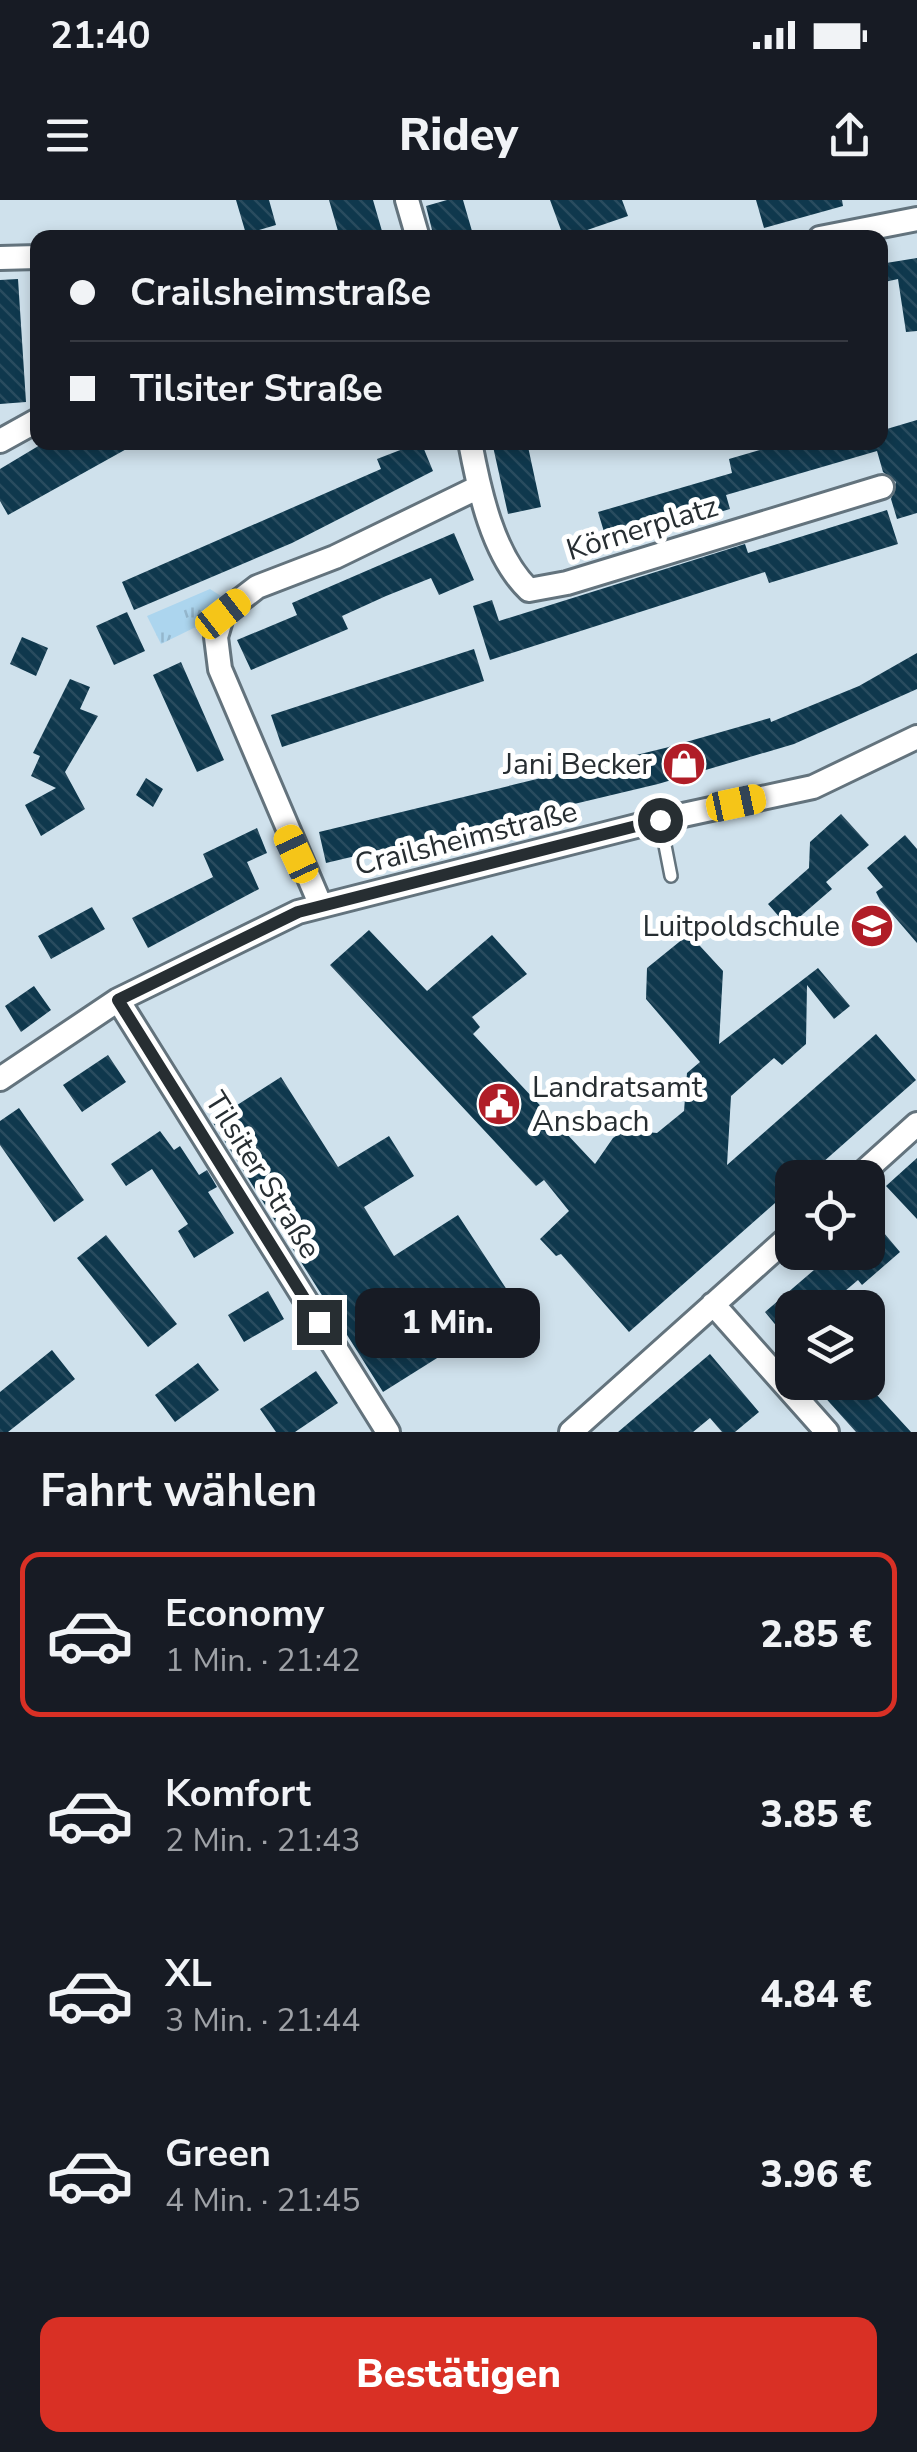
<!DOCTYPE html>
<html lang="de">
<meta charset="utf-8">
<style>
:root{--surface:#171b24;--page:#20242c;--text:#f1f3f6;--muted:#9ea1a6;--line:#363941;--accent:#d93025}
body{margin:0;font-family:"Nunito Sans",sans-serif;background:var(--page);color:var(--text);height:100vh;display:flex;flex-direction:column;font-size:38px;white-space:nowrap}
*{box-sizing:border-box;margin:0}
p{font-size:32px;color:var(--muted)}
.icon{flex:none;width:55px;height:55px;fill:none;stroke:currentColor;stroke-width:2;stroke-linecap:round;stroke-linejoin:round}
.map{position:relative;height:1232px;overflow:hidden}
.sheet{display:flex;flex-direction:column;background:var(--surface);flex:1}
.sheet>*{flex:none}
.top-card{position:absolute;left:30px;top:30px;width:858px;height:220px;border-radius:20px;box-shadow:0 5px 15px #0003;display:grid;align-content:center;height:220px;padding:0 40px;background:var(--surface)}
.tools{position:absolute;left:775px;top:960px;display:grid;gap:20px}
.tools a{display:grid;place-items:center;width:110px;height:110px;border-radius:20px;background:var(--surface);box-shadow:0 5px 15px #0003;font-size:50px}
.end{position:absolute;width:45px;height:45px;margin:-22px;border:12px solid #272e32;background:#fff;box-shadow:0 0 0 5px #fff}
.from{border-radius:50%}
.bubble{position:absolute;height:70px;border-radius:20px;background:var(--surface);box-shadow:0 5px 15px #0003;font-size:32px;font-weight:800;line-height:70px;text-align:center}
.car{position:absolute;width:30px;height:60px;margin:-30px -15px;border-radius:12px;box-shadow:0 0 8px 2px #0007;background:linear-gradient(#f5c518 24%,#345 0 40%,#f5c518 0 76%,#345 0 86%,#f5c518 0)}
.top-card b{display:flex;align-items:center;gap:35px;height:95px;font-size:38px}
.top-card b+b{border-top:2px solid var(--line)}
.top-card i{width:25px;height:25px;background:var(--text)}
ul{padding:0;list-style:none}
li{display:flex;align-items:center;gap:30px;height:165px;margin:0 20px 15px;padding:0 20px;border:5px solid transparent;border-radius:20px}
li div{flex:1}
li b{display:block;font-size:38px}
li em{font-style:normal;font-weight:800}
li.current{border-color:var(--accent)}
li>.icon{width:90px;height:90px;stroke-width:1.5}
h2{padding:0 40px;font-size:45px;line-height:120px}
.cta{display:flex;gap:20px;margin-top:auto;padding:20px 40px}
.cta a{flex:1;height:115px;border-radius:20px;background:var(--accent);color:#fff;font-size:40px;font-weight:800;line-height:115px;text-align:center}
.status{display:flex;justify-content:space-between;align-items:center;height:70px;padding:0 50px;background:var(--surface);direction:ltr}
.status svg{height:28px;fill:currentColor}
header{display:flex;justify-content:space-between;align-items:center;height:130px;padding:0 40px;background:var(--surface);font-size:45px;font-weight:800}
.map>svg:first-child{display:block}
.grass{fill:url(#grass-tufts)}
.building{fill:url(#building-back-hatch)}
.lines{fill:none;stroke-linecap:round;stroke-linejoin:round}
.service-casing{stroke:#63737d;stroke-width:16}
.minor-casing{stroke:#63737d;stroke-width:28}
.service{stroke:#fff;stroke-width:11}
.minor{stroke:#fff;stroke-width:22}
.route{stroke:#272e32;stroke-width:12}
.labels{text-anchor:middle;stroke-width:10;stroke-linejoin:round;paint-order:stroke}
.street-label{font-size:30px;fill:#272e32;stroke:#fff}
.poi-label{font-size:30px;fill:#272e32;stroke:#fff;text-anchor:end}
</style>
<div class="status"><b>21:40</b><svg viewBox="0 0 49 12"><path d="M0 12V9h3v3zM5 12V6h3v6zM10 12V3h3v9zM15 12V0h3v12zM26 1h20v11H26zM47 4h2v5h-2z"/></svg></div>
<header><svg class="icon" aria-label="menu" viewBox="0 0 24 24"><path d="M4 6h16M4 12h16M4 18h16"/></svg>Ridey<svg class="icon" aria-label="share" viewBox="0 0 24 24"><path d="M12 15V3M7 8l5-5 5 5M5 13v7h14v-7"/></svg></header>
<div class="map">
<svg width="917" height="1232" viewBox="0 0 917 1232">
<defs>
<pattern id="grass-tufts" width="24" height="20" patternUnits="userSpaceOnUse" patternTransform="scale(2.5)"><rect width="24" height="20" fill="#acd5ee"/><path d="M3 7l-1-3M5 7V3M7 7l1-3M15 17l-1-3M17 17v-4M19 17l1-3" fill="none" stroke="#94b7cd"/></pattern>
<pattern id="building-back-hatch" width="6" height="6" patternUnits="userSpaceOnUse" patternTransform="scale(2.5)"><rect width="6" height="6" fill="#0f384d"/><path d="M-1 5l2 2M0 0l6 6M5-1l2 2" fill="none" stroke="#294c5f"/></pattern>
</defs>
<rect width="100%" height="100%" fill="#cfe1ec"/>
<path class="grass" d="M210 389 221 396 206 422 161 444 147 416Z"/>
<path class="building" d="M236 0H269L276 25 246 34Z
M329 0H373L384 38H340Z
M447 0H463L474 38H434L426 6Z
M550 0H622L628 16 564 38Z
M756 0H842L843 6 764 28Z
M917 58V131L906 132 898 79 880 83V64Z
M18 79 26 202 0 204V80Z
M917 220V313L897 319 891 299 896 282 883 272 877 251 726 295 730 309 608 345 598 312 732 273 729 259 787 242H880V231Z
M45 242H139L8 315 0 301V269Z
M421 242 433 271 292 343 134 410 122 382 381 269 377 259Z
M492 242H527L541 307 508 314Z
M887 310 898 344 769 383 765 372 490 460 473 406 492 400 499 421 745 344 748 353Z
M454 333 474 380 439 395 431 378 386 396 342 416 348 429 251 470 237 440 297 415 292 403Z
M127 412 145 451 114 465 96 426Z
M22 437 48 448 36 476 10 464Z
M474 449 484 481 282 547 271 515Z
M917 453V489L794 544 658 584 326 663 319 632 665 548 770 518 771 522 859 486Z
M181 462 224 560 197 572 153 475Z
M70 479 90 487 80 509 98 516 65 572 85 609 41 636 25 605 56 588 31 576 40 556 33 553Z
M146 578 163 589 153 607 136 595Z
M841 614 869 645 826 682 832 689 788 727 768 704 809 668 810 642Z
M257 628 267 653 247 662 259 689 148 748 132 718 213 677 203 654Z
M905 635 917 649V743L880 700 876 692 883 687 867 668Z
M92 707 105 729 51 759 38 736Z
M369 730 427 791 492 735 527 774 472 817 480 827 473 834 595 964 613 938 625 930 657 933 684 911 687 873 700 862 646 799 647 768 689 734 723 771 719 844 818 768 850 806 834 819 807 785 806 844 782 865 774 858 731 896 727 965 876 834 916 880 805 978H792V988L629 1132 561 1054 556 1056 540 1039 569 1011 544 980 536 986 330 765Z
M34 786 51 810 21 832 5 806Z
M108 855 126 882 82 912 63 885Z
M281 877 338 967 389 936 414 976 364 1007 394 1056 458 1015 524 1116 474 1146 469 1138 383 1192 212 921Z
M19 908 84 1000 54 1022 0 945V921Z
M160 931 174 950 180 946 199 975 207 970 217 987 208 992 234 1033 194 1058 178 1031 188 1024 152 969 126 986 111 964Z
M917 958V1019L886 986Z
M868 1014 900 1052 862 1085 858 1080 825 1108H792V1145L765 1112 835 1052H868Z
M106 1035 177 1124 148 1147 77 1058Z
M268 1091 284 1119 244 1142 228 1115Z
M52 1150 75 1179 8 1232H0V1192Z
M710 1154 759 1212 735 1232H722L710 1218 693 1232H618Z
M198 1163 219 1190 175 1222 155 1195Z
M316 1171 338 1203 295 1232H276L260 1209Z
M832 1182H865L911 1232H856L821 1193Z"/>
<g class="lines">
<g class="service-casing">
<path id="service" d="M660 620 671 676"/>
</g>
<g class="minor-casing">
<path id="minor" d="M407 0 418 38
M820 38 917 19
M0 58 38 57
M0 241 38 220
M470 242C479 290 493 356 529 390L567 383 882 287
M321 706 220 469 216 437 223 413 257 387 335 357 479 287
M118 800 388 1232
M0 879 118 800 298 712 660 620 813 587 917 537
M857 978 917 924
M713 1104 827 1232
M571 1232 792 1034"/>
</g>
<use href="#service" class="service"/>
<use href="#minor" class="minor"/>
</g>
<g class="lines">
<path class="route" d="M319 1122 118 800 298 712 660 620"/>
</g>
<defs>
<g id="shop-disc" transform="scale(2.25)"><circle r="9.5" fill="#b01d27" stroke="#fff"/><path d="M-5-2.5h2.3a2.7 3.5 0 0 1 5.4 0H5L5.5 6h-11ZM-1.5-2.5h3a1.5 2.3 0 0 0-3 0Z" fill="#fff"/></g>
<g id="school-disc" transform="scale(2.25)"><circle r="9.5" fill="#b01d27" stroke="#fff"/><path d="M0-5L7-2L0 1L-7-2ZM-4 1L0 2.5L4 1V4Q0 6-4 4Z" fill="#fff"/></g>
<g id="civic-disc" transform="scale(2.25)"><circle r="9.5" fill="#b01d27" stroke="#fff"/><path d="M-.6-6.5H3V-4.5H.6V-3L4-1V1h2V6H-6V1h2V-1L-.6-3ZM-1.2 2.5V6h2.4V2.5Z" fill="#fff"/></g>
</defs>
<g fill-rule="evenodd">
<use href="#shop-disc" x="684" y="564"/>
<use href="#school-disc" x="872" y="726"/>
<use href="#civic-disc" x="499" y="904"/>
</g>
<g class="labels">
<g class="street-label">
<text transform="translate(642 328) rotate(-17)" y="10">Körnerplatz</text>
<text transform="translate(466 638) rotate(-14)" y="10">Crailsheimstraße</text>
<text transform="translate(263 975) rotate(58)" y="10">Tilsiter Straße</text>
</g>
<g class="poi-label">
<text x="652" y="574">Jani Becker</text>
<text x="840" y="736">Luitpoldschule</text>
<text x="532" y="897" text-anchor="start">Landratsamt<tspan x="532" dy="34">Ansbach</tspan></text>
</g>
</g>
</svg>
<div class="tools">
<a><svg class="icon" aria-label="locate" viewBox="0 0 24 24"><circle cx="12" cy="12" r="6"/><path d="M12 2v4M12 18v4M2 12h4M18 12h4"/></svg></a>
<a><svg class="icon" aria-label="layers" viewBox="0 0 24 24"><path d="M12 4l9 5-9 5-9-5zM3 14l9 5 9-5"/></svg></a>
</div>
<i class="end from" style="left:660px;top:620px"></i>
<i class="end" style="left:319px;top:1122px"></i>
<div class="bubble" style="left:355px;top:1088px;width:185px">1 Min.</div>
<i class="car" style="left:223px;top:414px;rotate:52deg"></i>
<i class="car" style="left:736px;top:603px;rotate:78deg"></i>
<i class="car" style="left:296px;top:654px;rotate:335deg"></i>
<div class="top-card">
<b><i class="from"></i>Crailsheimstraße</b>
<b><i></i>Tilsiter Straße</b>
</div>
</div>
<section class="sheet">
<h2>Fahrt wählen</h2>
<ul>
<li class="current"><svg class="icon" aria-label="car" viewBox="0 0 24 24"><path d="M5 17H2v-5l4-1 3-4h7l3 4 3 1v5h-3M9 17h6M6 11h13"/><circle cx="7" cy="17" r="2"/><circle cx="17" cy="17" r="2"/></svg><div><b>Economy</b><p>1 Min. · 21:42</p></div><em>2.85 €</em></li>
<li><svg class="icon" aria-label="car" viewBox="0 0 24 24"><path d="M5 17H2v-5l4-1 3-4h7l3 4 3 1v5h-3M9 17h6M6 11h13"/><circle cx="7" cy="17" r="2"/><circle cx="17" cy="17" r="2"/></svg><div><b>Komfort</b><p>2 Min. · 21:43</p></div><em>3.85 €</em></li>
<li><svg class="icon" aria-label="car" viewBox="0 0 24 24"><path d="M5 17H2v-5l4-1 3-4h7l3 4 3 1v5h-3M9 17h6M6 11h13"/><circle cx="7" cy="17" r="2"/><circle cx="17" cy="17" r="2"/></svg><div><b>XL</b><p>3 Min. · 21:44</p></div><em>4.84 €</em></li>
<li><svg class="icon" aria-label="car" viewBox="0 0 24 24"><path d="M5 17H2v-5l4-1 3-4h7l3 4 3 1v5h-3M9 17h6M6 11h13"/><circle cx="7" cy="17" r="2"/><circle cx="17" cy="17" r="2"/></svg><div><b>Green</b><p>4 Min. · 21:45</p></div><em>3.96 €</em></li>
</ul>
<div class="cta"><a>Bestätigen</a></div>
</section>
